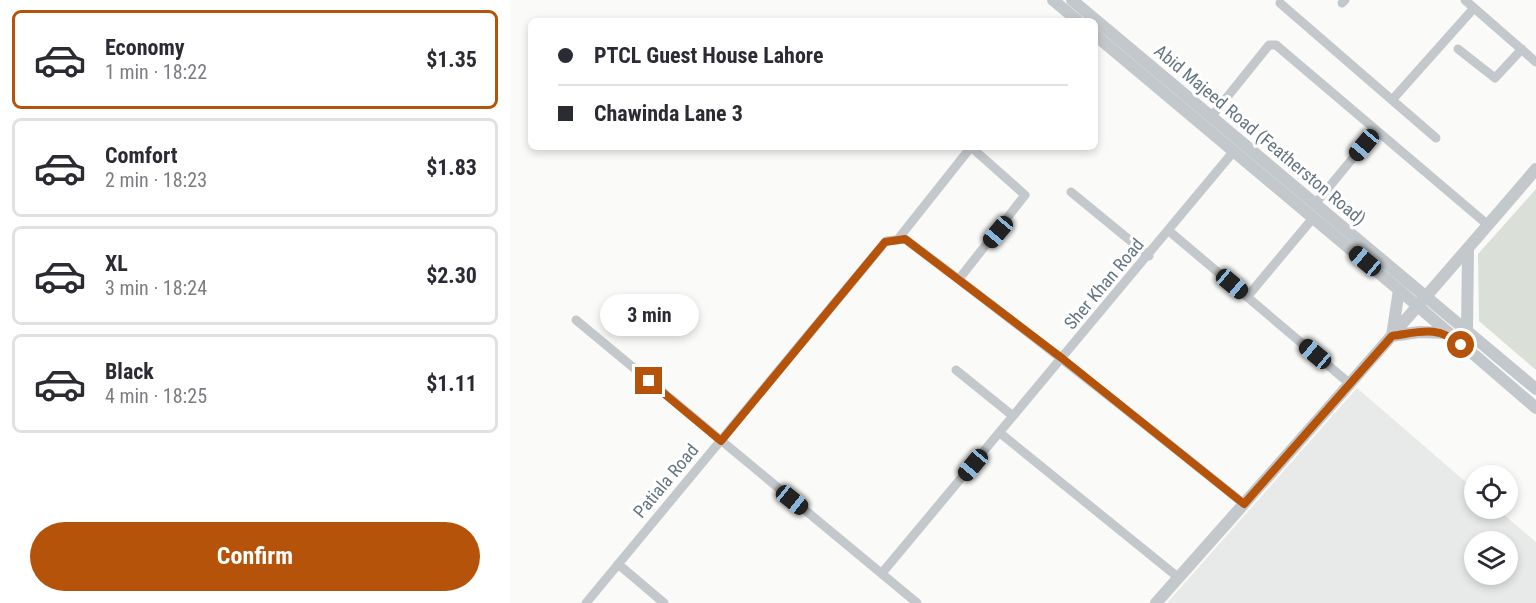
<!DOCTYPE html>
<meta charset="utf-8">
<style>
:root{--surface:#fff;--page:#f7f7f7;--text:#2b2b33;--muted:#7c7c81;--line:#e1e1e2;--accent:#b45309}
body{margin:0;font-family:"Roboto Condensed",sans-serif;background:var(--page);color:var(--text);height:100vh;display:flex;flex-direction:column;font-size:22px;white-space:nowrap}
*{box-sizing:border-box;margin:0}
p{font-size:20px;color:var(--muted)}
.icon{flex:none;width:33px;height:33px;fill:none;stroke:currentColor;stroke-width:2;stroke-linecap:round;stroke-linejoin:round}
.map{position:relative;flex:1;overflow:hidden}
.panel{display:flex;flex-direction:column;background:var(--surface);width:510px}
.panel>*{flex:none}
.top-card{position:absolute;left:18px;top:18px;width:570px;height:132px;border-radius:9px;box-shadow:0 3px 9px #0003;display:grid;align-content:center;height:132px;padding:0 30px;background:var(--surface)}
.controls{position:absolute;left:954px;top:465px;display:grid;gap:12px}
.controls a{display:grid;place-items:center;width:54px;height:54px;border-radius:50%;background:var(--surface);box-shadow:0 3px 9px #0003;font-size:30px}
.end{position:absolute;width:27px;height:27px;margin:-14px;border:8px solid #b45309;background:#fff;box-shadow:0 0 0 3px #fff}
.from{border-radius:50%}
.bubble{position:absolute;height:42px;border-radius:21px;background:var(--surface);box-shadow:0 3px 9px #0003;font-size:20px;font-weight:700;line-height:42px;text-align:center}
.car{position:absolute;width:18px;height:36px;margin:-18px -9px;border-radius:8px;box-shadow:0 0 4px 2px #0007;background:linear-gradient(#222 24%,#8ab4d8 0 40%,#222 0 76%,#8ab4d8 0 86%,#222 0)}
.top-card b{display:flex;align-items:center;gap:21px;height:57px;font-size:22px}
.top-card b+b{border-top:2px solid var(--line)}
.top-card i{width:15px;height:15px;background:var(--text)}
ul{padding:10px 0 0;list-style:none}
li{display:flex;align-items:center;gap:18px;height:99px;margin:0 12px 9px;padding:0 18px;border:3px solid var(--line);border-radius:9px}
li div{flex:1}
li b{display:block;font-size:22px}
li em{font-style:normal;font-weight:700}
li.on{border-color:var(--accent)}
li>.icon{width:54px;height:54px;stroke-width:1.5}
.cta{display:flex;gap:12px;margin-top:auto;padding:12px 30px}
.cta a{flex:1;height:69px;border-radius:36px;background:var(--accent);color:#fff;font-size:24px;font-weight:700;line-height:69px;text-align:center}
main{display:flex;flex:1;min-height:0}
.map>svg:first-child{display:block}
.built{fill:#e8e9e9;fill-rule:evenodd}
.green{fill:#dadfd7}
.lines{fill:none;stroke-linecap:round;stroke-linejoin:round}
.minor{stroke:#c3c8cc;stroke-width:9}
.tertiary{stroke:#c3c8cc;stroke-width:12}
.route{stroke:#b45309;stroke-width:8}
.labels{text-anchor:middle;stroke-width:6;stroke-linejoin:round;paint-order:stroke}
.street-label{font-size:18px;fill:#657683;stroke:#fff}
</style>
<main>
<section class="panel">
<ul>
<li class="on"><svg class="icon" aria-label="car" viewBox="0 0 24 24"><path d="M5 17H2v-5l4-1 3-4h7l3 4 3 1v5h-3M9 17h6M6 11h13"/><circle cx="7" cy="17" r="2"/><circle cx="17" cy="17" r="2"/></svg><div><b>Economy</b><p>1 min · 18:22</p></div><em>$1.35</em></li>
<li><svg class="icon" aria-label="car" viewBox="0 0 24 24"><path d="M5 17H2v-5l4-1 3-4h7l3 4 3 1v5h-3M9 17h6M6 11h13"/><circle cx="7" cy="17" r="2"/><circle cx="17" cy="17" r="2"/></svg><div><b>Comfort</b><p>2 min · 18:23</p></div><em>$1.83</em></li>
<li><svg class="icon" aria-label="car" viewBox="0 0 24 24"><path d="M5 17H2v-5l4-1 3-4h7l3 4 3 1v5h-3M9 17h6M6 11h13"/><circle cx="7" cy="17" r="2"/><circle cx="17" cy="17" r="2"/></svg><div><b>XL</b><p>3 min · 18:24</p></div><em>$2.30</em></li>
<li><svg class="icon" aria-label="car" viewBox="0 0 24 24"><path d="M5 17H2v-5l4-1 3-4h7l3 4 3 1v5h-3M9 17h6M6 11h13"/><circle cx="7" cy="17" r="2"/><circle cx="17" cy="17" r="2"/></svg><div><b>Black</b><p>4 min · 18:25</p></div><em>$1.11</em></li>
</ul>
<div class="cta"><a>Confirm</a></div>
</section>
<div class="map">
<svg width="1026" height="603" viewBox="0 0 1026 603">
<rect width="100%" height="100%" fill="#fafaf8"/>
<path class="built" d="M847 388 964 489V508L987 509 1026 542V603H657ZM964 542H998V574H964Z"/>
<path class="green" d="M1026 189V370L969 321 968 254Z"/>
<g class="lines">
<path class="minor" d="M955 0 1026 62
M770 3 882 100 964 8
M832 3 835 0
M948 49 985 78 1012 49
M882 100 926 138
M701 117 759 45H766L978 225
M561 192 639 256
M805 204 866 130
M659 231 839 383
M388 239 461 147
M449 279 515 195 461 147
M737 297 803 218
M66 320 407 603
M446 370 503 416
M490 433 669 578
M108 564 154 603
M372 573 724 151
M76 603 376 241 395 239C510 325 622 414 734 504"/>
<path class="tertiary" d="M543 0 568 21
M562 0 1026 389
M585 35 889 290 1026 408
M889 290 882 336 909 332 937 333
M957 331 958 251
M646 603C774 459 901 315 1026 169"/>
</g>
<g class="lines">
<path class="route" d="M139 381 211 441 375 242 395 239 553 359 734 504 882 336C911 332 927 325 951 345"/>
</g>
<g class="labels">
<g class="street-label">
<text transform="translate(750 135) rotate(40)" y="6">Abid Majeed Road (Featherston Road)</text>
<text transform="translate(594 284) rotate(-50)" y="6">Sher Khan Road</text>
<text transform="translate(156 481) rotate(-50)" y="6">Patiala Road</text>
</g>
</g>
</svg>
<div class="controls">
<a><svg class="icon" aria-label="locate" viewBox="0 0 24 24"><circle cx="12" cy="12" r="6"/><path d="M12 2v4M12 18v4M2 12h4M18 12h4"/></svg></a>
<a><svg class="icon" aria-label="layers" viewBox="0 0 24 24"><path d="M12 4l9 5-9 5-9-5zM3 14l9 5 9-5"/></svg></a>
</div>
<i class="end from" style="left:951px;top:345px"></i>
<i class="end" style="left:139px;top:381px"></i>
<div class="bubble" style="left:90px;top:294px;width:99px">3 min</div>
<i class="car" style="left:854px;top:145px;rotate:220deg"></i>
<i class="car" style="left:488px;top:232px;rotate:220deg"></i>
<i class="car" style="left:855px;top:261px;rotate:310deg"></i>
<i class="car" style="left:722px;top:284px;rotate:130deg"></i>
<i class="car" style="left:805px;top:354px;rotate:310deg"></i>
<i class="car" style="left:463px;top:465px;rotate:220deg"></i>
<i class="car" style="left:282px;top:500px;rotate:129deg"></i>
<div class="top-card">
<b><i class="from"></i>PTCL Guest House Lahore</b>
<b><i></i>Chawinda Lane 3</b>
</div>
</div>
</main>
